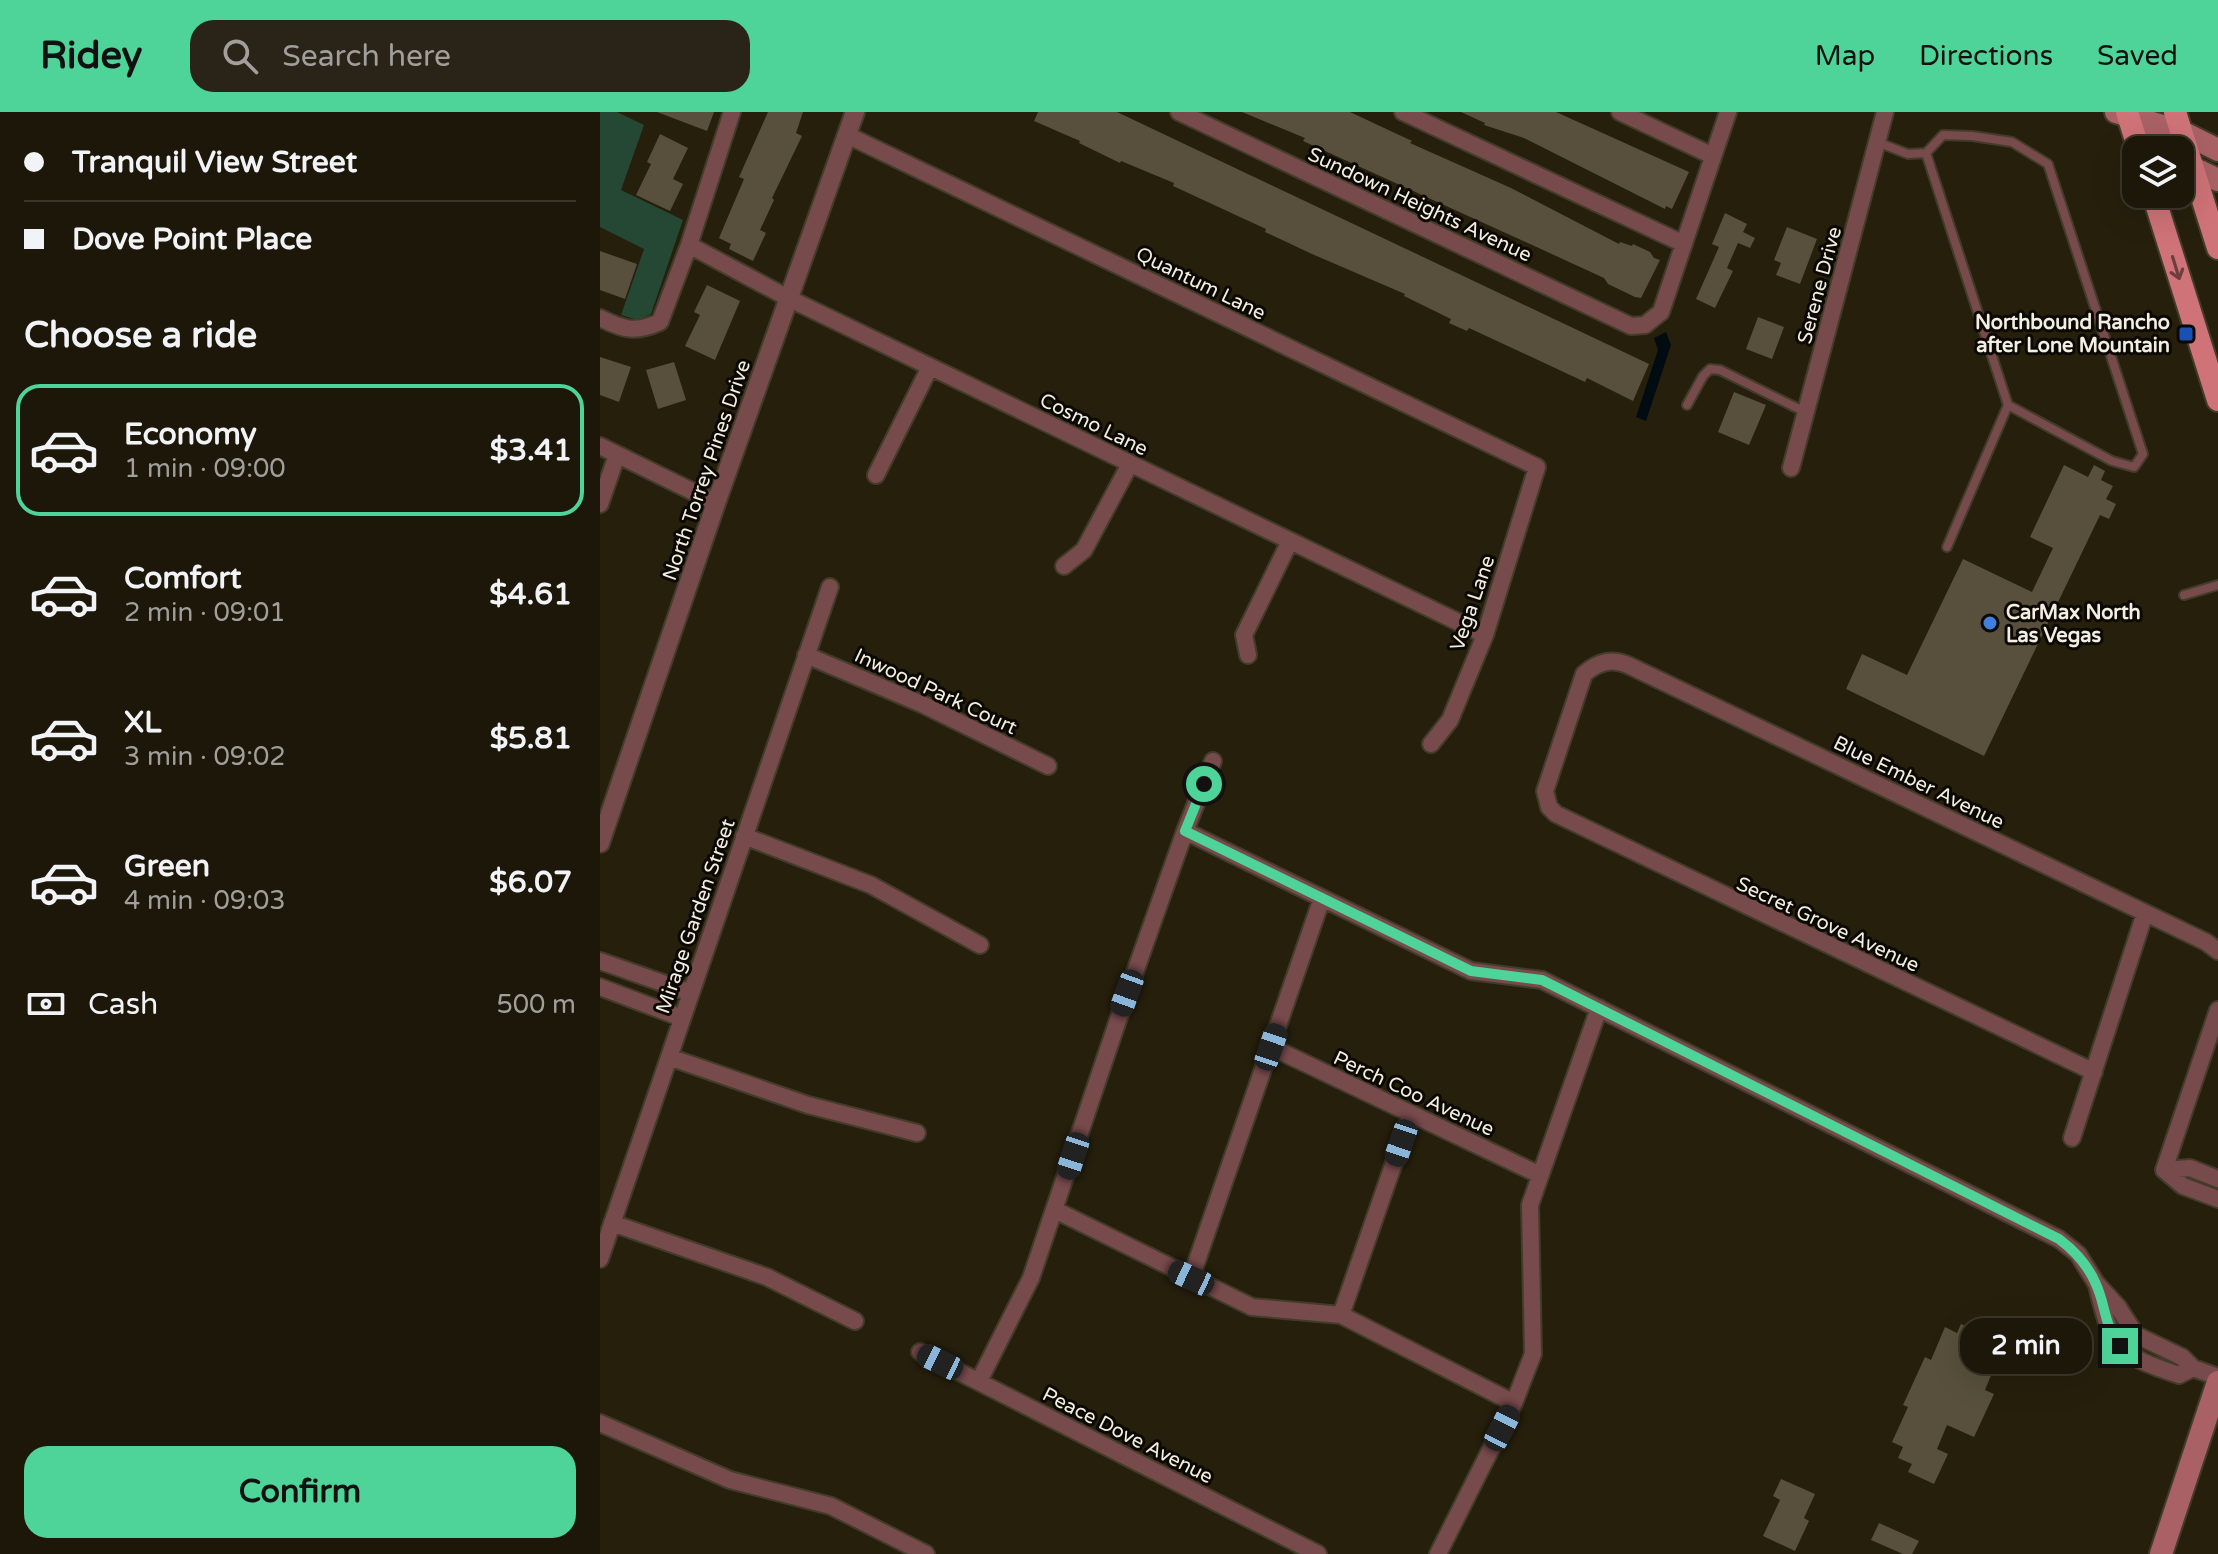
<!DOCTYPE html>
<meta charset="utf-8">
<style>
:root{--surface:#1c1709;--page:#292417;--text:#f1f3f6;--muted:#a09f9c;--line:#3a362a;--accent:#4ed399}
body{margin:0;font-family:"Varela Round",sans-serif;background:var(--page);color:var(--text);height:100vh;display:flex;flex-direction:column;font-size:30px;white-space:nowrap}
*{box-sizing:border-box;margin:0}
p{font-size:26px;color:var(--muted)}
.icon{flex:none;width:44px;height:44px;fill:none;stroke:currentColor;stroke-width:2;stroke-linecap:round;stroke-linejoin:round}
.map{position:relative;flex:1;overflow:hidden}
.details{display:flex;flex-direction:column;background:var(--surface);width:600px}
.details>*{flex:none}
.top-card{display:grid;align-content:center;height:176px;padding:0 24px;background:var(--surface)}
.controls{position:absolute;left:1522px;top:24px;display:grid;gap:16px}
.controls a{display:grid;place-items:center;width:72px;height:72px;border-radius:16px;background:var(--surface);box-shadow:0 8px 32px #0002,0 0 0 2px var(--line);font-size:40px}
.end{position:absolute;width:36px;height:36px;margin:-18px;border:10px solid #4ed399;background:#111;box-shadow:0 0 0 4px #111}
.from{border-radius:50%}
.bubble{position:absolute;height:56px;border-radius:24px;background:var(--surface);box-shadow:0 8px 32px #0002,0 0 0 2px var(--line);font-size:26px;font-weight:700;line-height:56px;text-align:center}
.car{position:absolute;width:24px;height:48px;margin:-24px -12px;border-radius:10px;box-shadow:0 0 6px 2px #0007;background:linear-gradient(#222 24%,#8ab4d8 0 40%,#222 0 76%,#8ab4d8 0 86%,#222 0)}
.top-card b{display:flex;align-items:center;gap:28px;height:76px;font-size:30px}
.top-card b+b{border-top:2px solid var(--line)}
.top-card i{width:20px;height:20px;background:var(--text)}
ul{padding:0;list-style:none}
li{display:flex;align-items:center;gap:24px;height:132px;margin:0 16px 12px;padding:0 8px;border:4px solid transparent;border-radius:24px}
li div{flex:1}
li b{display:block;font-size:30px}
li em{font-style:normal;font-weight:700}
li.on{border-color:var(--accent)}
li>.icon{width:72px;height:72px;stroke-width:1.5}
h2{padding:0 24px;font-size:36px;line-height:96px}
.pay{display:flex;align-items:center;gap:20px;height:88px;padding:0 24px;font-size:30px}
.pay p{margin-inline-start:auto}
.action{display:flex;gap:16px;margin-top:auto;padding:16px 24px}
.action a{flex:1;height:92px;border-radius:24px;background:var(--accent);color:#111;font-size:32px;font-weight:700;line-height:92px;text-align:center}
header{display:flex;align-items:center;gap:48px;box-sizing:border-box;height:112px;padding:0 40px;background:var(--accent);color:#111}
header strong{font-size:38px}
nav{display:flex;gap:44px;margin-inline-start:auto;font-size:28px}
.search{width:560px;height:72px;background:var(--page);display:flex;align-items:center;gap:20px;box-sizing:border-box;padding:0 28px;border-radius:24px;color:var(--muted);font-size:30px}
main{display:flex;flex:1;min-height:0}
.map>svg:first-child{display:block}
.green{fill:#254834}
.water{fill:#000b12}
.building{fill:#58503c}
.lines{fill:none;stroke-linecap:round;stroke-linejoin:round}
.service-casing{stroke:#433c2a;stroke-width:12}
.minor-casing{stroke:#433c2a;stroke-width:20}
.tertiary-casing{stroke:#433c2a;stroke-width:22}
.secondary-casing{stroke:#433c2a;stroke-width:26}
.primary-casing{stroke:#433c2a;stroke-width:26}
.service{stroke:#774a4c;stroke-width:8}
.minor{stroke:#774a4c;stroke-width:16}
.tertiary{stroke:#774a4c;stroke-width:18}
.secondary{stroke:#a96165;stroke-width:22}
.primary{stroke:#cf7378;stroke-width:22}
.oneway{stroke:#6e3e3e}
.route{stroke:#4ed399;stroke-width:10}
.transit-dot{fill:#1a4fb4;stroke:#0c0903;stroke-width:3}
.shop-dot{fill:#3f7fe0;stroke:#0c0903;stroke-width:3}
.labels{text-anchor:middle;stroke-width:6;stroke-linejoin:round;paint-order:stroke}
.street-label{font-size:20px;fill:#f3eee3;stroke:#0c0903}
.poi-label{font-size:20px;font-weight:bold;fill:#f3eee3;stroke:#0c0903;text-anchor:end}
</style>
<header>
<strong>Ridey</strong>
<div class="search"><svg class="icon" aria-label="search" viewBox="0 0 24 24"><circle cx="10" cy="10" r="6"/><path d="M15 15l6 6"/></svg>Search here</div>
<nav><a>Map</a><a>Directions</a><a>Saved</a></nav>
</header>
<main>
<section class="details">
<div class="top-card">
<b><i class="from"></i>Tranquil View Street</b>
<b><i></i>Dove Point Place</b>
</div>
<h2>Choose a ride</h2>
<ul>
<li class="on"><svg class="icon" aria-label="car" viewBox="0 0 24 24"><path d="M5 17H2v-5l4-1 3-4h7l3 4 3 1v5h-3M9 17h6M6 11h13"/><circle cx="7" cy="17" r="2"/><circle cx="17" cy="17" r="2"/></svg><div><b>Economy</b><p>1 min · 09:00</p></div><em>$3.41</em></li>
<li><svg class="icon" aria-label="car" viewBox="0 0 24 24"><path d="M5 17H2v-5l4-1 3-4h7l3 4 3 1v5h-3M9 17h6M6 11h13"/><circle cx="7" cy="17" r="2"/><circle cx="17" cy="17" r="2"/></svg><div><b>Comfort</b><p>2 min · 09:01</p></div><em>$4.61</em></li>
<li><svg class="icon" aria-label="car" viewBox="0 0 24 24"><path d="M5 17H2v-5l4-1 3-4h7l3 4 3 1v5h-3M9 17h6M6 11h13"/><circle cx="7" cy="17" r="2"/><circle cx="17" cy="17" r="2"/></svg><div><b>XL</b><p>3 min · 09:02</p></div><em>$5.81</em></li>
<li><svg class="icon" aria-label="car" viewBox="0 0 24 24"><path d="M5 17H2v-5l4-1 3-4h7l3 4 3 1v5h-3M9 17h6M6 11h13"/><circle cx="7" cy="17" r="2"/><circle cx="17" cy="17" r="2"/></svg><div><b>Green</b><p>4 min · 09:03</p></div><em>$6.07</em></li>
</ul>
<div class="pay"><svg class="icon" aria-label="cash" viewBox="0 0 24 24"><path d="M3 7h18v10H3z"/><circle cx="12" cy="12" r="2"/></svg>Cash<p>500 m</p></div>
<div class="action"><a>Confirm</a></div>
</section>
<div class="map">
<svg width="1618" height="1442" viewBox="0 0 1618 1442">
<rect width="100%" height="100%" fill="#261f0c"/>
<path class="green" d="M0 0H17L44 13 21 78 83 108 51 202 38 208 21 203 44 137 0 115Z"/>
<path class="water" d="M1066 220 1071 233 1046 309 1036 305 1058 238 1054 226Z"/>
<path class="building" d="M57 0H114L107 19Z
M168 0H203L196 21 202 24 172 86 174 88 160 118 166 121 153 149 129 137 131 132 119 126 144 67 139 65Z
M438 0H517L1049 252 1033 289 987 266 985 270 869 216 867 219 849 211 851 207 804 184 805 182 712 142 665 120 666 117 573 74 574 71 521 49 520 51 479 31 480 29 434 9Z
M642 0H750L812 29 810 31 911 76 1019 132 1020 130 1032 134 1033 132 1050 140 1054 146 1060 148 1041 186 1035 185 1008 172 1004 166 954 143 703 29 705 26Z
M861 0H956L1089 60 1072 97 1066 94 1065 97 924 26 884 13 885 11Z
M60 22 88 36 73 67 83 72 70 99 36 83 51 52 47 50Z
M1125 101 1147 112 1143 120 1155 126 1150 136 1138 131 1127 156 1133 159 1115 196 1096 187 1119 135 1112 132Z
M1187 115 1217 127 1200 172 1176 163 1181 151 1174 148Z
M0 139 37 152 25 187 0 178Z
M107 173 140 189 115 248 85 234 100 203 94 200Z
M1158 205 1184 215 1172 247 1146 237Z
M0 245 31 255 19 290 0 283Z
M74 250 86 288 58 297 46 258Z
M1134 280 1166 293 1149 333 1118 320Z
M1464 353 1488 365 1494 353 1505 359 1501 368 1513 374 1506 387 1516 392 1509 407 1500 403 1384 644 1246 577 1262 542 1307 563 1363 447 1432 480 1453 436 1430 425Z
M1380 1208 1395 1215 1392 1221 1406 1227 1385 1278 1394 1282 1374 1325 1347 1313 1337 1337 1348 1342 1334 1372 1308 1360 1312 1352 1298 1346 1303 1335 1292 1330 1308 1295 1303 1293 1325 1245 1331 1248 1345 1215 1357 1221 1361 1212 1375 1218Z
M1181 1367 1215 1382 1204 1406 1209 1409 1195 1439 1163 1424 1180 1388 1173 1384Z
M1279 1411 1319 1429 1312 1442H1303L1271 1428Z"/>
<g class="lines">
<g class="service-casing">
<path id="service" d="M1277 30 1308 42 1326 41 1343 23 1372 24 1412 30 1448 52 1543 342 1534 355 1512 349 1408 293 1326 41
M1087 293 1103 264 1110 257 1120 258 1205 300
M1347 435 1408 293
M1584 483 1618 473"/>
</g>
<g class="minor-casing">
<path id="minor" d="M579 0 1031 214 1045 213 1061 200 1128 0
M803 0 1084 132
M1020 0 1113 44
M247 23 937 355 885 523 850 608 831 632
M89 133 190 187 885 523
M0 206C24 218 35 221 60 210L89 133 132 0
M0 334 116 391
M1191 356 1285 0
M276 363 330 255
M0 392 17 343
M464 454 484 438 530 352
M206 543 324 593 448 654
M648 543 644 523 690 429
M585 719 871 859 942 868 1459 1127 1478 1142 1496 1171 1518 1195 1536 1223 1582 1245 1593 1256 1618 1265
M144 724 271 773 380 833
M0 849 91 881
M0 875 82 906
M671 935 940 1063
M69 945 208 993 317 1021
M1494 960 956 702 949 695 945 679 984 562C999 549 1012 546 1030 554L1606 830 1618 839
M1472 1026 1545 801
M1564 1058 1618 898
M1564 1058 1583 1074 1618 1087
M1564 1058 1590 1056 1618 1067
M455 1098 652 1195 741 1203 914 1291
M12 1111 167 1165 255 1209
M0 1147 230 475
M591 1166 722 786
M1497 1173C1511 1235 1518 1243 1579 1263L1593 1256
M741 1203 811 1002
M320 1240 718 1442
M379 1269 431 1166 518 908 585 719 613 649
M0 1311 130 1368 231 1394 326 1442
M838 1442 914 1291 933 1242 930 1093 999 896"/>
</g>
<g class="tertiary-casing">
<path id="tertiary" d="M0 731 116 391 255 0"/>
</g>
<g class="secondary-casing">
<path id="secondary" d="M1516 0 1582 20 1618 38
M1536 11 1570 38
M1581 47 1593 56 1618 68
M1561 1442 1618 1270"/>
</g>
<g class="primary-casing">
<path id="primary" d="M1527 0 1539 38
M1575 0 1618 136
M1553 82 1618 288"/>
</g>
<use href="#service" class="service"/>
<use href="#minor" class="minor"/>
<use href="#tertiary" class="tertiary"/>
<use href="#secondary" class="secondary"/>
<use href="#primary" class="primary"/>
</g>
<defs><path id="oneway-shaft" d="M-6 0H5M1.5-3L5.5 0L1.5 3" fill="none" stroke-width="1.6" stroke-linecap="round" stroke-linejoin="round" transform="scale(2)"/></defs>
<use class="oneway" href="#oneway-shaft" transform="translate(1576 156) rotate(73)"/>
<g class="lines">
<path class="route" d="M604 672 585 719 871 859 942 868 1459 1127C1475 1139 1487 1152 1495 1170 1506 1192 1503 1212 1520 1234"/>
</g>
<rect class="transit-dot" x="1578" y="214" width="16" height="16" rx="4"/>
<circle class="shop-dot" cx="1390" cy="511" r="8"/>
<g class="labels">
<g class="street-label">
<text transform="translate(820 92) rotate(25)" y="7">Sundown Heights Avenue</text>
<text transform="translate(601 171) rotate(26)" y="7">Quantum Lane</text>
<text transform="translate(1219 173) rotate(-75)" y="7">Serene Drive</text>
<text transform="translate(494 312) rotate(26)" y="7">Cosmo Lane</text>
<text transform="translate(106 358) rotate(-71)" y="7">North Torrey Pines Drive</text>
<text transform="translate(872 491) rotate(-71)" y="7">Vega Lane</text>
<text transform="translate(336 579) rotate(25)" y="7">Inwood Park Court</text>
<text transform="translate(1319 670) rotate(26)" y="7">Blue Ember Avenue</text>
<text transform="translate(95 804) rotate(-71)" y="7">Mirage Garden Street</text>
<text transform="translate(1228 812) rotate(25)" y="7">Secret Grove Avenue</text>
<text transform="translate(814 981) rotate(25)" y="7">Perch Coo Avenue</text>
<text transform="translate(528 1323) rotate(27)" y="7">Peace Dove Avenue</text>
</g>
<g class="poi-label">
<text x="1570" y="217">Northbound Rancho<tspan x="1570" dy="23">after Lone Mountain</tspan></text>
<text x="1406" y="507" text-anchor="start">CarMax North<tspan x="1406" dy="23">Las Vegas</tspan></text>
</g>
</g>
</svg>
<div class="controls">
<a><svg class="icon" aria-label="layers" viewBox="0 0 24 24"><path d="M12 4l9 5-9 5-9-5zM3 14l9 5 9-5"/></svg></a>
</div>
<i class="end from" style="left:604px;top:672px"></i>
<i class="end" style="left:1520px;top:1234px"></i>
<div class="bubble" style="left:1360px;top:1206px;width:132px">2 min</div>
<i class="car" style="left:527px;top:881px;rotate:200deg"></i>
<i class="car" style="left:671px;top:935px;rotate:19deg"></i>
<i class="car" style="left:801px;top:1031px;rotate:199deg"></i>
<i class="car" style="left:473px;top:1044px;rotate:198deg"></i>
<i class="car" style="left:591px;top:1166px;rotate:295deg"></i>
<i class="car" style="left:340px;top:1250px;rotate:296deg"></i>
<i class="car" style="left:902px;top:1316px;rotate:27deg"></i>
</div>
</main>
